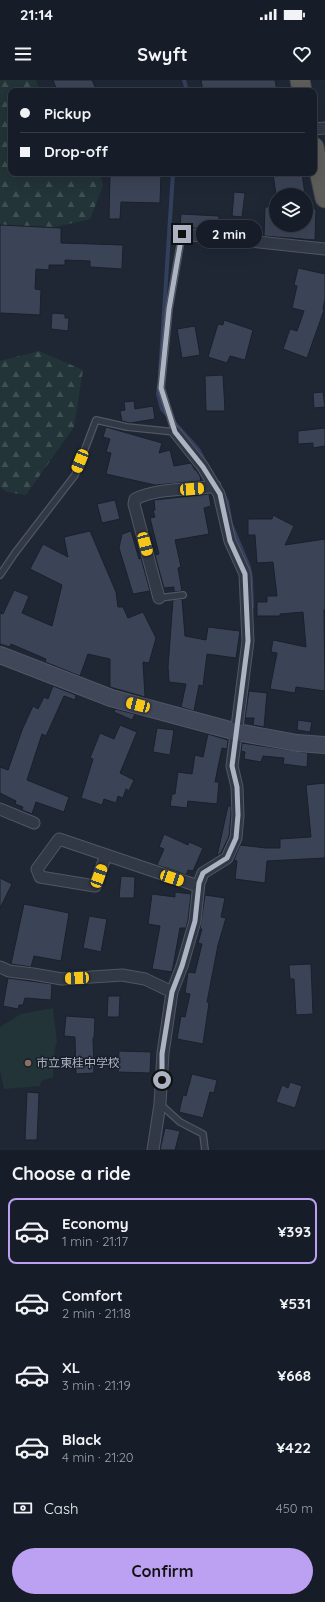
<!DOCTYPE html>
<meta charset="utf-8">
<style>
:root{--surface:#171d28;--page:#202630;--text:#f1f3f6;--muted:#9ea2a8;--line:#363b45;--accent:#bca0f2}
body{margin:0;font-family:Quicksand,"Noto Sans JP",sans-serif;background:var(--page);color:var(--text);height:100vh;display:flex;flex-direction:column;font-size:15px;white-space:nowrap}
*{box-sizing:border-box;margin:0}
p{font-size:13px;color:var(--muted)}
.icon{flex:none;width:22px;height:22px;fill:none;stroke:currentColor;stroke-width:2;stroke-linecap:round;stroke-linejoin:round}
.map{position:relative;height:1070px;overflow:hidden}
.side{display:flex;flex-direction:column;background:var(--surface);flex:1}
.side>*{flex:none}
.top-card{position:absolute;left:8px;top:8px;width:309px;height:88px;border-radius:8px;box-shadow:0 4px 16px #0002,0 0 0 1px var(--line);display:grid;align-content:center;height:88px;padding:0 12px;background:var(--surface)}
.buttons{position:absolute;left:269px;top:108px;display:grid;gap:8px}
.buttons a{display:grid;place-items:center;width:44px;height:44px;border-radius:50%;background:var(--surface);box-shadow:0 4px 16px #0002,0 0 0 1px var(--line);font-size:20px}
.end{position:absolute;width:18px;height:18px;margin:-9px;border:5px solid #acb3c3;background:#111;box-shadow:0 0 0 2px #111}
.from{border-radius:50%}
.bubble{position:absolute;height:28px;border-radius:14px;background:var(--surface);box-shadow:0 4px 16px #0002,0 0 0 1px var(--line);font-size:13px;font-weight:700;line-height:28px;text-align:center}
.car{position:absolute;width:12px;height:24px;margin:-12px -6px;border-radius:5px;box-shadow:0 0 3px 1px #0007;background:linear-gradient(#f5c518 24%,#345 0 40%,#f5c518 0 76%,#345 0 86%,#f5c518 0)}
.top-card b{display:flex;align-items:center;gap:14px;height:38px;font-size:15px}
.top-card b+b{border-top:1px solid var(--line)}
.top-card i{width:10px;height:10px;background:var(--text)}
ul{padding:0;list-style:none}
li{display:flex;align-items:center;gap:12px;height:66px;margin:0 8px 6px;padding:0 4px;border:2px solid transparent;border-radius:8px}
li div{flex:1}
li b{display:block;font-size:15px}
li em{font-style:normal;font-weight:700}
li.active{border-color:var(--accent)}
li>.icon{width:36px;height:36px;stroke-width:1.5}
h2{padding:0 12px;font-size:18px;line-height:48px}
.pay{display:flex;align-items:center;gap:10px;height:44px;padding:0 12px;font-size:15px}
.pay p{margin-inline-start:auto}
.action{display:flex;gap:8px;margin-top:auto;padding:8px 12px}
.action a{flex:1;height:46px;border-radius:24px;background:var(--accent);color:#111;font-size:16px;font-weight:700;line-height:46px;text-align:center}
.status{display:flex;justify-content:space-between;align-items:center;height:28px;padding:0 20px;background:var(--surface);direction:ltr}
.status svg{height:11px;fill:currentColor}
header{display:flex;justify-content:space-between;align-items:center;height:52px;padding:0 12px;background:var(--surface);font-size:18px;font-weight:700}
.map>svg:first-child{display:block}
.green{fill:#223437}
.forest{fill:url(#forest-firs)}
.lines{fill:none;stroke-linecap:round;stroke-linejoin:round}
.stream{stroke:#32405d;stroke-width:4}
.building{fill:#3b4456;stroke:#1a202c}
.service-casing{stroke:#505664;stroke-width:8}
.minor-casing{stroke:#505664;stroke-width:13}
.secondary-casing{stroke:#505664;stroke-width:18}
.trunk-casing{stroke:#3d4350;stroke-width:21}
.service{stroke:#323946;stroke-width:5.5}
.minor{stroke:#323946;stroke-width:11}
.secondary{stroke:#404759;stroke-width:16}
.trunk{stroke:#5e5d5a;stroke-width:19}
.route{stroke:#acb3c3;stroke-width:5}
.education-dot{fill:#8d6e63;stroke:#181e2a;stroke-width:1.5}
.labels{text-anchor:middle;stroke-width:3;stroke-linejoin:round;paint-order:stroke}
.poi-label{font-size:12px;fill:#acb3c3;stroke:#181e2a;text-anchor:start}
</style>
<div class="status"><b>21:14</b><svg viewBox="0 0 49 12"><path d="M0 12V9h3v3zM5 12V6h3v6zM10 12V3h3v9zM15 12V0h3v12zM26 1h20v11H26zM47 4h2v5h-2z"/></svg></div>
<header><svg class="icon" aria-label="menu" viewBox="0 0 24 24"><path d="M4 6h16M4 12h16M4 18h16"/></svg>Swyft<svg class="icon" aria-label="heart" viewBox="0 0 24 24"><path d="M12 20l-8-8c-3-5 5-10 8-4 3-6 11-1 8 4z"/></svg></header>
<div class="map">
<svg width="325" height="1070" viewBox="0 0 325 1070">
<defs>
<pattern id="forest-firs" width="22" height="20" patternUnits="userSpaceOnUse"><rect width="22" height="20" fill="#223437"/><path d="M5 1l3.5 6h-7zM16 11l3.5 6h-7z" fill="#3f4f52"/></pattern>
</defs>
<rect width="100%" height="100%" fill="#1f2735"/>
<path class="green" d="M53 928 57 962 55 968 53 997 41 1001 40 1006 4 1009 0 991V947L21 934Z"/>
<path class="forest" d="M0 0H36L40 11H11V93H100L103 106 90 139 51 148 0 164Z
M39 271 83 290 74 347 26 415 7 412 0 407V281Z"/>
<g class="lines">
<path class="stream" d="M184 0 186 7 185 11
M160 294 173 93
M159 305 158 314 162 329 198 369 206 384
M223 414 227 421 231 444 249 487 251 498 252 526 251 530"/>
</g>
<path class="building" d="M53 0H92L97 11H57Z
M201 0H275L277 11H203Z
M273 93H302L305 115H276Z
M110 94 161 95 160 123 121 122 120 139H109Z
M234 112 245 113 242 137 232 136Z
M265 127H276V145H306V128L316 129 315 160 264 156Z
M181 134 219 136 218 150 180 147Z
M0 145 61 148V163L123 165 122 189 90 187V181L65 180V185H49V190L36 189 35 209 41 210 40 235 0 233Z
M298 188 325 194V219L323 229 324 230 307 278 283 269 290 249 297 251 304 231 292 228 297 206 294 205Z
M52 233 65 234V238H69L68 251 51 249Z
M224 240 253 250 245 280 230 276 227 283 208 277 218 244 223 245Z
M195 246 200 275 182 278 177 249Z
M223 295 225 331H206L205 296Z
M323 312 325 327 314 328 313 313Z
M134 321 135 329 153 326 155 339 130 343 122 341 120 331 125 330 124 322Z
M106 347 162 363 159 373 170 370 174 386 191 383 195 390H196L200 396 201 401 155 405 106 394 111 373 106 372 110 359 103 357Z
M325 348V366L313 368V363L298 364V351Z
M209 414 211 426 204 428 209 454 175 460 181 487 178 488 182 511 174 512V507L164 508 155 475 159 474 150 438 155 437 153 430H155L154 420Z
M115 420 120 439 102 443 97 424Z
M273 435 294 446 285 465 325 459V530H324L325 611 296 607 295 613 270 609 277 573 271 572 273 560 306 567 303 532 280 534V536H257V522H267V516H277L273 482 257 483 255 455H248V439H272Z
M90 451 116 512 118 527H123L128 538 143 532 156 558 149 583 143 582 145 617 110 607V579L88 574 80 596 45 582 46 579 11 564 10 567 0 564V533L3 534 14 510 29 516 22 533 52 546 62 505 30 489 43 464 68 477 64 457Z
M131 451 139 479 141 478 150 511 133 514 119 468 122 454Z
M182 519 185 556 206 560 208 547 240 551 236 578 207 574 203 606 199 605 194 631 181 627 186 604 169 602 168 587 173 520Z
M53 606 76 615 75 620 64 616 46 656 42 654 27 700 69 717 64 732 36 722 32 734 22 730 23 727 15 724 16 721 0 713V687L8 690 22 650 33 626 38 629 44 617 48 619Z
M249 611 267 613 264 647 253 645 254 638H245Z
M115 629 135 634 132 640 114 632Z
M298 640 312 642 310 652 297 650Z
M120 645 137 652 120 693 134 700 129 711 126 709 123 718 118 716 116 723 104 719 102 725 81 718 93 679 90 678 100 653 114 659Z
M157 648 174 650 170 675 153 672Z
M208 654 228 660 227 669 222 668 215 702H219L217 724 188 721 187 728 170 726 172 714H175L178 692 192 694 195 675 203 677Z
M242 663 308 673 307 687 283 684 284 678 263 676 261 682 244 679 245 672 241 671Z
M325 703V778L267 781 265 803 235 799 237 781 234 780 240 765 266 768H280V759L311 757 306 705Z
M228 726H231V735L229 756 221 773 217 776Z
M164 754 188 765 189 762 203 768 193 791 188 790 186 795 157 785 164 769 159 767Z
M121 796 135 797 134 818H119Z
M0 798 12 804 0 828Z
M175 812 191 814 188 840 186 848H180L172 892 152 889 160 846 148 844 152 814 175 817Z
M205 815 225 818 221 837 226 838 218 865 207 922 209 923 203 964 177 959 181 936 185 937 190 914 185 913 188 892 195 893 202 864 198 863 202 849H200Z
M24 824 69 833 61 881 34 876 31 887 11 884Z
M89 836 107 839 101 872 83 868Z
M311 884 313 934 296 935 294 899H290L289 885Z
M8 898 52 904 51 920 25 918 23 925H19L18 929 3 926Z
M108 916H120L119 937H107Z
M66 936 95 938 94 958H93L94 993 76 994 75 957 64 956Z
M119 971 151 972 150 993 118 992Z
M192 994 217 1000 214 1013 210 1012 203 1038 179 1032 183 1015 186 1016Z
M290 1002 302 1006 295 1028 276 1022 282 1005 288 1008Z
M27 1012 39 1013 37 1060H25Z
M165 1048 180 1051 175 1070H160Z"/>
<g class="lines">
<g class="service-casing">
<path id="service" d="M0 495 15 473 75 395 96 340 127 347 175 352 161 308 169 229 182 154
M159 518 183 515
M160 1024 180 1042 203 1054 205 1070"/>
</g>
<g class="minor-casing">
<path id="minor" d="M314 49 325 48
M182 154 325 169
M159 518 134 424 135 419C159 407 189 411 215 406
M0 729 34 743
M106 775 95 806 40 797 37 789 59 759 198 806
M0 887 9 891 33 894 62 899 122 895 145 899 172 912
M153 1070 160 1024 163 973 172 912 182 886 195 841 199 803 203 793 227 778 236 758 238 735 237 707 232 686 248 561 245 494 230 461 219 414 203 387 175 352"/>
</g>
<g class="secondary-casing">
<path id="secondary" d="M0 575 111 618 237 652 297 663 325 665"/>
</g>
<g class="trunk-casing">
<path id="trunk" d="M300 0 302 11
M314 67 325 118"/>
</g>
<use href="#service" class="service"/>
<use href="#minor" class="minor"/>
<use href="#secondary" class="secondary"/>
<use href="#trunk" class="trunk"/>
</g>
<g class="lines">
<path class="route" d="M162 1000V974L172 912 182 886 195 841 199 803 203 793 227 778 236 758 238 735 237 707 232 686 248 561 245 494 230 461 220 414 203 387 175 352 161 308 169 229 182 154"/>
</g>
<circle class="education-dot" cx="28" cy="983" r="4"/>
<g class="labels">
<g class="poi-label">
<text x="36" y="987">市立東桂中学校</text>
</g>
</g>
</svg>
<div class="buttons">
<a><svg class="icon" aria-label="layers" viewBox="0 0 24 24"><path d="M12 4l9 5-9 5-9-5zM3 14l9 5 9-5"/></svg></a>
</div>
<i class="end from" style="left:162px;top:1000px"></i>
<i class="end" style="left:182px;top:154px"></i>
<div class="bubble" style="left:196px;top:140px;width:66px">2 min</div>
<i class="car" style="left:80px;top:381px;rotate:202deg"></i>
<i class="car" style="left:192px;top:409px;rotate:86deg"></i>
<i class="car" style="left:145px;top:464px;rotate:165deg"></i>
<i class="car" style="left:138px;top:625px;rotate:285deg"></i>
<i class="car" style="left:99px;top:796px;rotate:20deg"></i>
<i class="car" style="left:172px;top:798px;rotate:108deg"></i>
<i class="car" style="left:77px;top:898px;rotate:267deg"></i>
<div class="top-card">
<b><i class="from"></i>Pickup</b>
<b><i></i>Drop-off</b>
</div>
</div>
<section class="side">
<h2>Choose a ride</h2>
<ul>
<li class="active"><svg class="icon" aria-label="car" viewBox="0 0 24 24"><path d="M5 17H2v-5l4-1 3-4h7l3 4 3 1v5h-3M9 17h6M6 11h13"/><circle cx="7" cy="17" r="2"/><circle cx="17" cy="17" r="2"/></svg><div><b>Economy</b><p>1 min · 21:17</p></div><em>¥393</em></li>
<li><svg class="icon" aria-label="car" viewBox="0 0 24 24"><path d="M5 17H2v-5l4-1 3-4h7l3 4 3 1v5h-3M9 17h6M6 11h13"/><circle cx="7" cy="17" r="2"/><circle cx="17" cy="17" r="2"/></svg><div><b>Comfort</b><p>2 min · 21:18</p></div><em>¥531</em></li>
<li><svg class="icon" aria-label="car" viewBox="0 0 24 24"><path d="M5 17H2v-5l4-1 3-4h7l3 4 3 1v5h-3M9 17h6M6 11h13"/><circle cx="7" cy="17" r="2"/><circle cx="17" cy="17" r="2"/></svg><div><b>XL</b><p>3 min · 21:19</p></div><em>¥668</em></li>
<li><svg class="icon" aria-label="car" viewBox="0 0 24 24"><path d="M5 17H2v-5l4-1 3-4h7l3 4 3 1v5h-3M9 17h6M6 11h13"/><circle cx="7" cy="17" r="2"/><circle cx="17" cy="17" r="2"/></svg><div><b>Black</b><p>4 min · 21:20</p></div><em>¥422</em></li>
</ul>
<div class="pay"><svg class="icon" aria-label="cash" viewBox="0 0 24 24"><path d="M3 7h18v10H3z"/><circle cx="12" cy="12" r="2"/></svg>Cash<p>450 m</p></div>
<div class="action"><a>Confirm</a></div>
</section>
